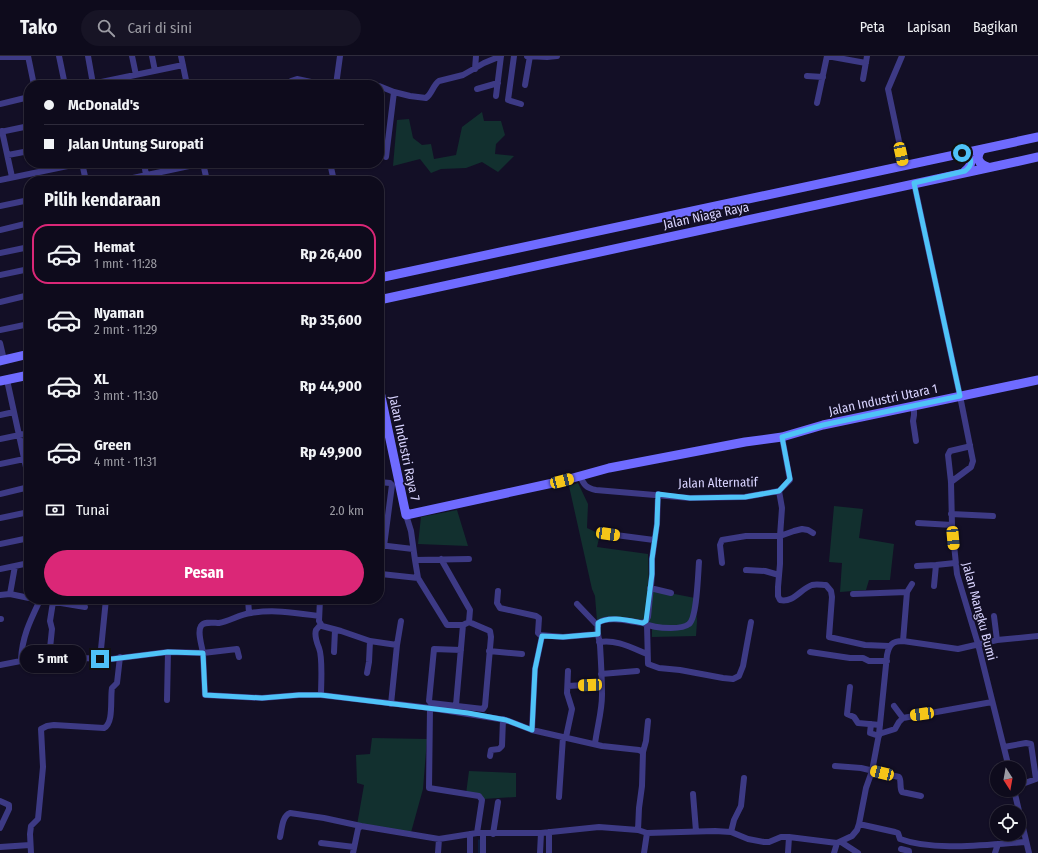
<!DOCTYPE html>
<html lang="id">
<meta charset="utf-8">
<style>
:root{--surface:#0e0b1c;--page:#171425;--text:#f1f3f6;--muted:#9b9ba3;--line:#2e2b3b;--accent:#db2777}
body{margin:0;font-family:"Fira Sans Condensed",sans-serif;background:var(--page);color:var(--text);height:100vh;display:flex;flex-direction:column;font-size:15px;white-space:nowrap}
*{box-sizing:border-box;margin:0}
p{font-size:13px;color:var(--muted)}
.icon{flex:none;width:22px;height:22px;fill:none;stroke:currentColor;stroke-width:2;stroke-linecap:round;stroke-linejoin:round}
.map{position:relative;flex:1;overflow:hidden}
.side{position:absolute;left:24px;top:120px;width:360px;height:428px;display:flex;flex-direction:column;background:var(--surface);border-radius:16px;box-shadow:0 1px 3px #0004,0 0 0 1px var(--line)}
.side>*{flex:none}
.guide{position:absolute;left:24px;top:24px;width:360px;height:88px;border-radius:16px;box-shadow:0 1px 3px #0004,0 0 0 1px var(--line);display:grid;align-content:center;height:88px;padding:0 20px;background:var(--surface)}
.needle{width:26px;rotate:169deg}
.controls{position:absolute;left:990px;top:705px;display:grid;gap:8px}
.controls a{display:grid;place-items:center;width:36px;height:36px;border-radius:50%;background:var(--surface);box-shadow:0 1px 3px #0004,0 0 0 1px var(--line);font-size:20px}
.end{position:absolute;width:18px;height:18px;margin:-9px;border:5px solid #4fc3f7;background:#111;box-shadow:0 0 0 2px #111}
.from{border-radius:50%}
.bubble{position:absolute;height:28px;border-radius:14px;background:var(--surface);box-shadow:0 1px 3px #0004,0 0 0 1px var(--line);font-size:13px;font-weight:700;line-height:28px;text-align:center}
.car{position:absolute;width:12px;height:24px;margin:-12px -6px;border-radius:5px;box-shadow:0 0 3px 1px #0007;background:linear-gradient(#f5c518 24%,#345 0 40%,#f5c518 0 76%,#345 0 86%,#f5c518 0)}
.guide b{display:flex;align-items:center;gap:14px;height:38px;font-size:15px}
.guide b+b{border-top:1px solid var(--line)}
.guide i{width:10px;height:10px;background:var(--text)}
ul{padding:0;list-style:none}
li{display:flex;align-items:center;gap:12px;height:60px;margin:0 8px 6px;padding:0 12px;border:2px solid transparent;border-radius:16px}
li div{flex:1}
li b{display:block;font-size:15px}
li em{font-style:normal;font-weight:700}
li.on{border-color:var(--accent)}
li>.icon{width:36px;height:36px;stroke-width:1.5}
h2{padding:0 20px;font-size:18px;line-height:48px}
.pay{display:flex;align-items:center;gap:10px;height:44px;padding:0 20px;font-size:15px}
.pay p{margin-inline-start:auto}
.cta{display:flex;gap:8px;margin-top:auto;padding:8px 20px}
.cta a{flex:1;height:46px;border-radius:24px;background:var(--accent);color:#fff;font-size:16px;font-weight:700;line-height:46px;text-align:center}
header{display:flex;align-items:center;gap:24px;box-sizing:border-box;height:56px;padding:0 20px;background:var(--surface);border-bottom:1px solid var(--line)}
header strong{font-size:19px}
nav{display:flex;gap:22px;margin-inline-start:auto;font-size:14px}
.search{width:280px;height:36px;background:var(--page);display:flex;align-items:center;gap:10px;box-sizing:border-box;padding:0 14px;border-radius:22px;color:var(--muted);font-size:15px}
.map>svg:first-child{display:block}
.green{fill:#12302f}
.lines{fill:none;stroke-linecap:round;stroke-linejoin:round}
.stream{stroke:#0c2248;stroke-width:1.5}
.street{stroke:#3d3a85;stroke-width:6}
.secondary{stroke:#6f6bff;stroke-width:9}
.route{stroke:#4fc3f7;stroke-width:5}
.labels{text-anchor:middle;stroke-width:3.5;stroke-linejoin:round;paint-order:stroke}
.street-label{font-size:13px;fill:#d9d4ff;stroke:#130f26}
</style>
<header>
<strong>Tako</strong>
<div class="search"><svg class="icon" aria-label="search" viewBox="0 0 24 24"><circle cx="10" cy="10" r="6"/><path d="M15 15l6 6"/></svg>Cari di sini</div>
<nav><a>Peta</a><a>Lapisan</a><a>Bagikan</a></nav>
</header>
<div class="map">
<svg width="1038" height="797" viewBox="0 0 1038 797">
<rect width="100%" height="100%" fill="#130f26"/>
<path class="green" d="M482 56 484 65H501L505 79 496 88 495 98 514 100 498 116 482 106 466 112 441 113 431 117 420 103 393 110 397 64 409 63 413 82 422 89 431 88 434 103 456 99 462 71Z
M578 427 588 448 587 472 600 478 597 491 648 498 649 533 695 542 697 565 696 580 652 581V567L597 565 595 540 592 533 569 430Z
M834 450 863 453 859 482 894 488 890 524H869L866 534 840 536 842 507 829 506Z
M457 454 468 490 418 488 421 461Z
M372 682 427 683 423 733 410 780 357 769 364 729 357 727 356 699 370 698Z
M469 715 516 717V741L483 743 466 738Z"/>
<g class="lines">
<path class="stream" d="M479 784V797"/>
<path class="street" d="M28 0 34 29
M59 0 65 29
M88 0 93 28
M132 0 136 19
M152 0 155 15
M181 0 187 29
M514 0 508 44 521 48
M527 0 547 1 557 0
M827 0 866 7
M902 0 888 33 904 109
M0 1H28
M475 13 476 0
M807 20 823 21
M863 23 867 0
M337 26 370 29
M87 29 183 9
M288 29 291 25 297 23 325 29
M336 29 340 0
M525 29 530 0
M379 30 394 36 410 40 426 42C432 38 433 29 439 25L463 19 484 7 501 0
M477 33 498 27
M496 40 501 0
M817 47 827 0
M0 48 29 41
M2 75 12 121
M0 76 29 70
M8 99 29 95
M386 101 394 36
M144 107 146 119
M203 107 207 125
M330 107 334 125
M0 124 82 107 86 125
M119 125 203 107
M914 127 960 340 973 405 971 411 951 426
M0 150 29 144
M0 174 29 167
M0 197 29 191
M0 219 29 213
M0 246 29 239
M0 274 29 268
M0 287 4 304
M7 324 29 425
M914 350V359L913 365 916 385
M0 359 14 356
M0 383 29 377
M970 389 967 391 950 395 948 399 951 426 952 469 957 518 978 588 1009 712
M0 408 29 402
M580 420C584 429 586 432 596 434L690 442 745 441 779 435 790 424 782 381
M379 426 390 427 392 429 384 490
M779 435 782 452 780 480V508L778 531V540L780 544C794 547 800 533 812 529 816 528 822 529 826 529L831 535 832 541 829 581 865 589 889 590
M0 438 29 431
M951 458 993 460
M406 459 411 475 415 504 469 503
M0 462 29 456
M918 467 952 469
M608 478 654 484
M0 488 29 482
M379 489 413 493
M441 503 470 554 469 566
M415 504 418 522 447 569H463L469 566 490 575 491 581 485 650 483 653 431 647 429 645 434 593 461 594
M722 507 720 489 722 484 746 480H780L794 475 802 473 808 474 813 477
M15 510 10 538 29 542
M917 510 936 509 955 507
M0 513 29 507
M746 514 765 515 779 519
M381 518 418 522
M934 530 936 509
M650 532 671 537
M498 535 497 547 500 552 536 560 539 562 538 577 540 579 563 581 598 578
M853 538 907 536
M0 539 10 538
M37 543 85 551
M248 543 249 557
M320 543 319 565 322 570 341 575 370 585 397 589 391 648
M577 548 598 570
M994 560 997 584
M0 563H1
M643 567 646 565 648 561 652 519V503L657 468 658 438
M321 569C320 569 317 573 316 574 314 580 317 587 319 592 323 602 321 627 321 639
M647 569 648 608 659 612 680 614 723 622 733 623 739 620 743 610 751 566
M903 585 907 536 912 528
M599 586C617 583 632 592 647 598
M397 589 401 565
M489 595 522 598
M334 596 335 574
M810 596 850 602H863L869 605H887
M239 601 237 593 203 597C202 590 197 576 201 570 204 565 214 567 219 567 230 565 240 558 251 557 274 553 297 557 319 560
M49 602 52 573 50 565 53 546
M100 603 106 543
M21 604C22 581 30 565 40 544
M0 609 36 602 67 605 79 602 112 603 168 596 203 597 205 639 262 642 299 639H321L430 652 506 664 532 674 602 690 639 694 643 696 642 730 639 752 638 774 647 777 644 797
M367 617 369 606 370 585
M601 618 637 615
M568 630 601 628
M850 631 847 658 854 661 858 667 880 669
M167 644 168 596
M456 649 463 569
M894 650 903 662
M430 652 429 732 479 740 482 744 477 777
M871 668 870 677 879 680
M532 674 535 613 542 580
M879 678 895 673 899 666 903 662 992 646
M566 681 572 653 567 637 568 615
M595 688C597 671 602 656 602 639 602 623 601 605 600 589 599 581 596 575 598 567 609 559 631 566 643 567 651 571 662 572 671 572 677 572 684 572 689 568 697 562 698 518 699 506
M1004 691 1026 687 1031 688 1036 723 1025 727
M643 696 646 685 648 665
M490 700 491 694 499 693 502 690 503 663
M835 710 861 712 899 721C902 725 899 731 902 736L921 740
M1014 734 1029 797
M693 738 696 775
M559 741 563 681
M0 745 9 749V753L0 772
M859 768 895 776 898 777 900 783C935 796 989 788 1026 786
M731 776 734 764 741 750 744 722
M483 777V797
M647 777 715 775 731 776 748 783 764 786H769L781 781H789L837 787 852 780 857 774 859 768 866 732 872 715 879 678 887 599C889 589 892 585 903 585L958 593 997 584 1038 580
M493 778 498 746
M280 781C282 773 282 760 290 757L324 762 361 770
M841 786 858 797
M321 787 354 791
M0 791 30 789
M901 793 909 795V797
M31 797 30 778 31 770 38 763 39 753 43 711 41 673 47 670 54 669 104 672C114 667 110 643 112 632L117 627 120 601
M353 797 358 773 361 770 439 783 477 777H541L599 771 638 774
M438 797 439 783
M470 797V778
M540 797 541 777
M549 797V776
M788 797 789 781
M834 797 837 787
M995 797 998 788"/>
<path class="secondary" d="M982 93C975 101 978 108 988 111
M962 97C972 100 974 108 965 115
M379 222 1038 81
M379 244 1038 101
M0 305 29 298
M0 325 29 319
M379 331 406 459 562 425 609 412 745 386 782 381 823 369 1038 324"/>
</g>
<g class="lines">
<path class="route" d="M100 603H112L168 596 203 597 205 639 262 642 299 639H321L468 657 506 664 532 674 535 613 542 580 563 581 598 578V567C609 559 631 565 643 567L646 565 652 518V503L657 468 658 438 690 442 745 441 779 435 790 423 782 381 823 369 960 340 914 127 965 115C974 108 972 100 962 97"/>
</g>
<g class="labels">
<g class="street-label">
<text transform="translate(706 159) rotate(-12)" y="5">Jalan Niaga Raya</text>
<text transform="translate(883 343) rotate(-12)" y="5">Jalan Industri Utara 1</text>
<text transform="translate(405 392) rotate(78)" y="5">Jalan Industri Raya 7</text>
<text transform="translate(718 426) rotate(-1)" y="5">Jalan Alternatif</text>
<text transform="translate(980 555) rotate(75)" y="5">Jalan Mangku Bumi</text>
</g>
</g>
</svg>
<div class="controls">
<a><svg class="needle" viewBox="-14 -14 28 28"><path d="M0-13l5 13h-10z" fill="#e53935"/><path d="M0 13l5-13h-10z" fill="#9b9ba3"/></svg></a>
<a><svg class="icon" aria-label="locate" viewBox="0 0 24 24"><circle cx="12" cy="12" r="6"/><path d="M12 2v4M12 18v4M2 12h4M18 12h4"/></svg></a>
</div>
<i class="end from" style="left:962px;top:97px"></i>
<i class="end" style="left:100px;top:603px"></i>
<div class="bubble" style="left:20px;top:589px;width:66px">5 mnt</div>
<i class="car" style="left:901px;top:98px;rotate:168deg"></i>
<i class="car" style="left:562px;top:425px;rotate:75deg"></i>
<i class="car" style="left:608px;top:478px;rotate:98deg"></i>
<i class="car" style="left:953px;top:482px;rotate:175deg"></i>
<i class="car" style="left:590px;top:629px;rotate:268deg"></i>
<i class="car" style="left:922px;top:658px;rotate:262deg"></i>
<i class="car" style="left:882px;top:717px;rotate:284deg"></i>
<div class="guide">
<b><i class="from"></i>McDonald's</b>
<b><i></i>Jalan Untung Suropati</b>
</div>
<section class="side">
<h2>Pilih kendaraan</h2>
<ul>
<li class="on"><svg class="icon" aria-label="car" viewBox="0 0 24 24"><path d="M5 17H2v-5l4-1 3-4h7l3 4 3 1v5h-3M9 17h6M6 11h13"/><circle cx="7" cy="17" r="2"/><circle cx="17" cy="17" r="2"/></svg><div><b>Hemat</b><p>1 mnt · 11:28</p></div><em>Rp 26,400</em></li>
<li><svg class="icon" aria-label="car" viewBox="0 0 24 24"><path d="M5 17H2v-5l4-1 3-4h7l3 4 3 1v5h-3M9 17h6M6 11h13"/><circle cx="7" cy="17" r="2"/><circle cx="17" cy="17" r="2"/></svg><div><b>Nyaman</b><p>2 mnt · 11:29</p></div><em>Rp 35,600</em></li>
<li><svg class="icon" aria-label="car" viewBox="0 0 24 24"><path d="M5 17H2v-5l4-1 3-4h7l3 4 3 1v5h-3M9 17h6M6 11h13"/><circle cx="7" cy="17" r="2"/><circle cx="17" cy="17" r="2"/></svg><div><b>XL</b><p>3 mnt · 11:30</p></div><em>Rp 44,900</em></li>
<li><svg class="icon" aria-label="car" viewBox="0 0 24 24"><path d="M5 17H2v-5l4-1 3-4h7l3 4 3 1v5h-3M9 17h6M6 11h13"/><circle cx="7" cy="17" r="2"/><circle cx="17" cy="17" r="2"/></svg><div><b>Green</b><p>4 mnt · 11:31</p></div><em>Rp 49,900</em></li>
</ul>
<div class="pay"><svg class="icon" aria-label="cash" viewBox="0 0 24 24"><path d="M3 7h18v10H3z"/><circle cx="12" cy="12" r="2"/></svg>Tunai<p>2.0 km</p></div>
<div class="cta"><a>Pesan</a></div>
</section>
</div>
